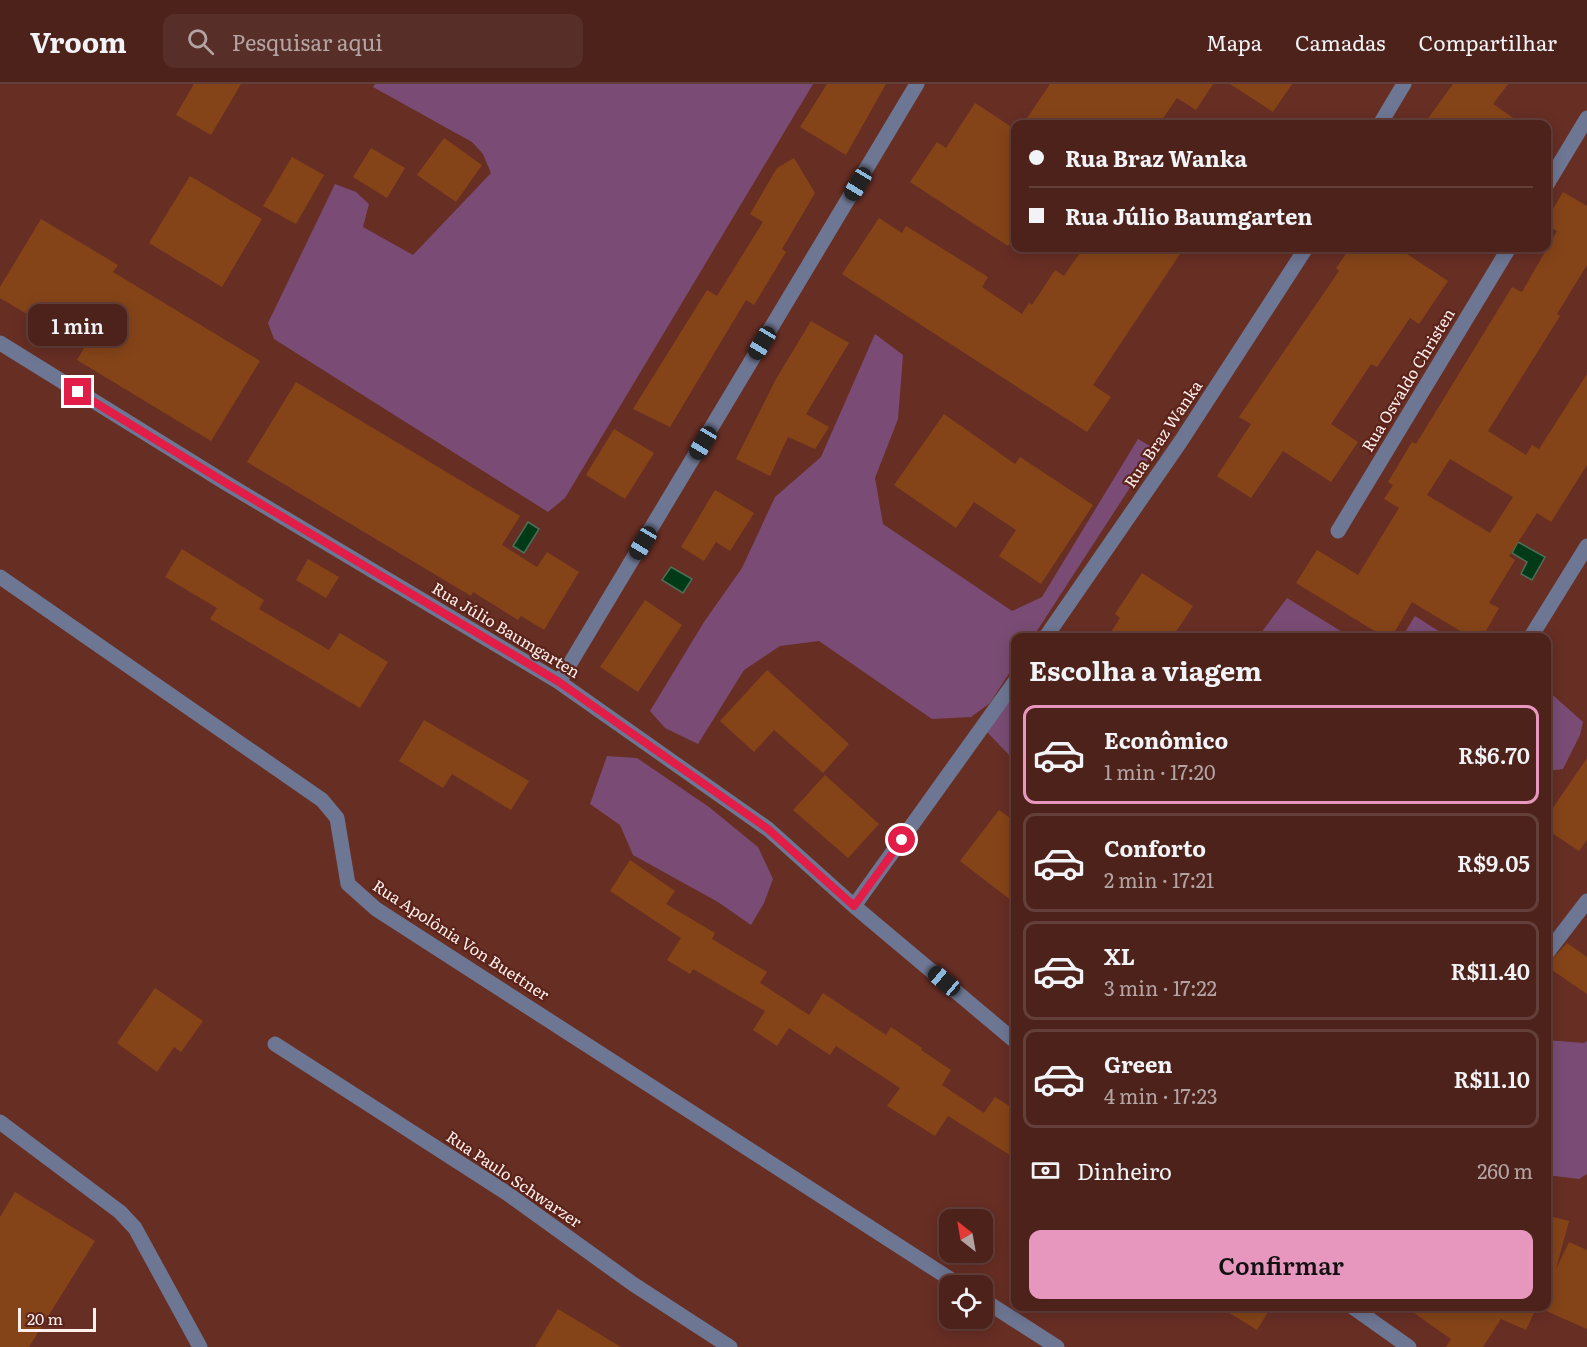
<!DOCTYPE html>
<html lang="pt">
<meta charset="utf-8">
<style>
:root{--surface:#4d221b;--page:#572f28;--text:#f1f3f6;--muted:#b3a4a3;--line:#643f3a;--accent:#e797bd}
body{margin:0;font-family:Literata,serif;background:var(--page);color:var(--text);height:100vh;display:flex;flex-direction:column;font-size:22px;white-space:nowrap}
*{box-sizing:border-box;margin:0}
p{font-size:20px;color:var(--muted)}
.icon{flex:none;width:33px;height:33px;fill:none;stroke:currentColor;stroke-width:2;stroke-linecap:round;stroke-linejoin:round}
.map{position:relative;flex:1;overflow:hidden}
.details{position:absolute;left:1011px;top:549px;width:540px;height:678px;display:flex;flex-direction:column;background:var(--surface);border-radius:12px;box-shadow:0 3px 15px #0003,0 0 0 2px var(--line)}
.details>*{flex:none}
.banner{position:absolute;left:1011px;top:36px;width:540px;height:132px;border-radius:12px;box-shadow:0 3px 15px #0003,0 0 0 2px var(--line);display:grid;align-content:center;height:132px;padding:0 18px;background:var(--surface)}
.needle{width:39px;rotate:329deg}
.tools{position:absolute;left:939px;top:1125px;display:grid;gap:12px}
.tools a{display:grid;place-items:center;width:54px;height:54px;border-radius:12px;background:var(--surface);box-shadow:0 3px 15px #0003,0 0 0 2px var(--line);font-size:30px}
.scale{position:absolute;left:18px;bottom:15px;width:78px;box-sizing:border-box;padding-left:6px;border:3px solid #feefec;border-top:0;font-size:16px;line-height:21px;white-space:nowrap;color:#feefec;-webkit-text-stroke:4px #5b231a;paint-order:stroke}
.end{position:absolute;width:27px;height:27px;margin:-14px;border:8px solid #e11d48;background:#fff;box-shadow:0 0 0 3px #fff}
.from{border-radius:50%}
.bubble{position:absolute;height:42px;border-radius:12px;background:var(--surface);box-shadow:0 3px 15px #0003,0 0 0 2px var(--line);font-size:20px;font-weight:600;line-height:42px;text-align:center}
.car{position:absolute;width:18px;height:36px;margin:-18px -9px;border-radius:8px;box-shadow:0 0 4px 2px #0007;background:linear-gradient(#222 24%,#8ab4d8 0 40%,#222 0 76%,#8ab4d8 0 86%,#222 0)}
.banner b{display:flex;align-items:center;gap:21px;height:57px;font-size:22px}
.banner b+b{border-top:2px solid var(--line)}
.banner i{width:15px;height:15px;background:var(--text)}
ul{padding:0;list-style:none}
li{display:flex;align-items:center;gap:18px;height:99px;margin:0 12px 9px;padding:0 6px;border:3px solid var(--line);border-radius:12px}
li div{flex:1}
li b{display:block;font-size:22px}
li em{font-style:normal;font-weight:600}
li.selected{border-color:var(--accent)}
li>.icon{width:54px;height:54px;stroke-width:1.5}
h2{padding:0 18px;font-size:27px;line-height:72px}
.pay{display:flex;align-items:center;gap:15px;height:66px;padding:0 18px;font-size:22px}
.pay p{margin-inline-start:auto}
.primary-button{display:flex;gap:12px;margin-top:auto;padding:12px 18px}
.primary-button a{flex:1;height:69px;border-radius:12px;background:var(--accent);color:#111;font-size:24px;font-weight:600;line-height:69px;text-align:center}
header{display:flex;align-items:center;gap:36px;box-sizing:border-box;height:84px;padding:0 30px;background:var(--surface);border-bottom:2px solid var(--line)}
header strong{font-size:28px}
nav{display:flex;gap:33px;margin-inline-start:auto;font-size:21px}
.search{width:420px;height:54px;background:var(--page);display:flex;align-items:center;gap:15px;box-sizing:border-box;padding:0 21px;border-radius:12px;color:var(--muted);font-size:22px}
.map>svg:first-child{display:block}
.green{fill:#7a4c75}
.water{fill:#003a17;stroke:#4c7057;stroke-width:1.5}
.building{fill:#854418;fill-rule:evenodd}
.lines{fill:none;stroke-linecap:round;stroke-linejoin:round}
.minor{stroke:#6d7693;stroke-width:15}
.route{stroke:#e11d48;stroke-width:8}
.labels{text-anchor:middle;stroke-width:4.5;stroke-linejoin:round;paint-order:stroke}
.street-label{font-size:16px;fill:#feefec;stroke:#5b231a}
</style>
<header>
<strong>Vroom</strong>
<div class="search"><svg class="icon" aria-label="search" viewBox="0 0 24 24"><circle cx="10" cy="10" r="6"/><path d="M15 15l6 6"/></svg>Pesquisar aqui</div>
<nav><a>Mapa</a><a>Camadas</a><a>Compartilhar</a></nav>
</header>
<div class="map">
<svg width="1587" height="1263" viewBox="0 0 1587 1263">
<rect width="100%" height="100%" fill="#672e24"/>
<path class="green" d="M375 0H813L565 414 548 428 274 255 268 239 335 100 356 108 369 120 363 143 413 171 491 89 483 70 472 58 373 3Z
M875 250 903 271 898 335 875 394 883 440 1012 527 1042 513 1138 355 1155 365 1033 553 1016 554 1015 580 990 619 971 633 932 635 819 557 780 562 744 586 698 660 665 644 650 627 704 538 742 484 775 413 821 373Z
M1287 514 1344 549 1351 553H1258Z
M1415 532 1448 553H1402Z
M1546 605 1583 638 1580 651 1563 685 1547 687Z
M1015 613V685L1010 672 987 648 1009 617Z
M607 672 637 674 709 723 758 763 773 795 764 819 751 841 718 818 633 771 620 741 590 720Z
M1546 956 1584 959 1587 957V1090L1579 1095 1547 1091Z"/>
<path class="water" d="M528 438 539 445 524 469 513 462Z
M1518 458 1545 473 1532 496 1521 490 1527 478 1512 469Z
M671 483 692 495 683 509 662 496Z"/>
<path class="building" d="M194 0H241L211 51 176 31Z
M827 0H886L846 71 800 43Z
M1050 0H1213L1196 26 1177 14 1159 40H1023Z
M1230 0H1292L1273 28Z
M1453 0H1508L1493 20 1522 40H1424Z
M975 19 1016 46V152L1008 162 910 98 937 58 946 64Z
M444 54 482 81 456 118 417 91Z
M371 64 405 84 387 114 353 93Z
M292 73 324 91 296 140 263 122Z
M794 74 815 109 782 165 786 168 754 221 746 216 670 343 633 325 707 206 717 212 763 138 750 130 777 84Z
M190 92 262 135 222 203 149 159Z
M1563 108 1587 122V181L1557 230 1560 232 1488 347 1526 371 1532 361 1539 365 1587 290V381L1551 438 1537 429 1509 472 1515 476 1489 519 1499 524 1482 554H1472L1412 518 1391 554H1386L1296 499 1317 466 1358 491 1399 424 1384 415 1393 401 1388 398 1412 358 1416 360 1512 203 1522 208 1557 147 1546 141V137ZM1450 375 1513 413 1490 449 1427 411Z
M879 134 902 149 906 142 988 193 982 203 1022 230 1029 219 1032 221 1055 186 1064 192 1083 164H1184L1093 301 1111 313 1087 348 842 190Z
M41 135 118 181 113 188 260 277 211 357 77 276 84 264 0 214V203Z
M1350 164H1398L1448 197 1419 240 1410 234 1377 283 1371 280 1331 340 1358 358 1331 398 1283 367 1251 414 1217 392 1251 340 1239 333 1339 187 1336 184Z
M811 237 849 259 806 330 829 343 815 365 788 353 770 392 736 375 776 295Z
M296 298 520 432 502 461 537 483 547 468 579 488 544 546 521 532 518 536 473 508 471 512 247 378Z
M944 330 1015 380 1020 373 1093 421 1041 500 999 472 1016 446 974 418 956 444 894 401Z
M614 345 654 369 625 415 586 391Z
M715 406 754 429 730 467 716 458 704 477 681 463Z
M182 465 264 516 259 525 329 566 340 549 388 578 360 624 210 535 217 524 165 493Z
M308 475 339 493 326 514 296 496Z
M1142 489 1193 522 1172 554H1107L1120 534 1115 530Z
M645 516 682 541 638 608 600 583Z
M767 586 849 660 823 689 774 646 754 668 720 637Z
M424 636 529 697 511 726 452 690 443 704 399 677Z
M1587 674V756L1579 767 1546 745V734Z
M825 691 879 740 848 774 793 726Z
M999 726 1016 738V820L960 777Z
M630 776 675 807 666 820 715 849 712 855 767 888 760 899 809 931 823 909 886 951 891 943 922 964 921 966 951 986 942 1001 984 1029 995 1013 1016 1026V1075L948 1032 935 1052 887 1022 900 1004 836 962 830 971 789 944 777 962 753 946 765 927 693 885 690 890 667 876 681 854 610 807Z
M1567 859 1587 873V910L1546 882Z
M155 904 203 937 181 968 174 963 157 988 117 959Z
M15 1108 95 1157 29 1263H0V1133Z
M1546 1131 1569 1137 1556 1185 1569 1158 1587 1166V1245L1546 1227V1207L1552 1195 1546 1194Z
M1218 1222H1272L1257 1246Z
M1404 1222H1537L1526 1246 1501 1235 1483 1263H1446L1451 1255Z
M558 1225 621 1263H535Z"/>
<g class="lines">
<path class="minor" d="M1380 40 1404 0
M1546 102 1587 34
M0 259 226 399 559 598 768 745 854 822 1016 958
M1338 447 1509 164
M0 493 322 716 337 734 348 800 376 825 961 1202
M1045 554 1181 357 1306 164
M1530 554 1587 462
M559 598 917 0
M854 822 1016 596
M1547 869 1587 817
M275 960 508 1110 633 1200 730 1263
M0 1038 120 1128 135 1144 200 1263
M982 1215 1057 1263
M1351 1222 1409 1263"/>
</g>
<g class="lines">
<path class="route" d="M78 308 226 399 559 598 768 745 854 822 902 756"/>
</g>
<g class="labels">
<g class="street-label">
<text transform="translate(1408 296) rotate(-59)" y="6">Rua Osvaldo Christen</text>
<text transform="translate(1163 350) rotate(-56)" y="6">Rua Braz Wanka</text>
<text transform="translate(506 546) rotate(31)" y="6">Rua Júlio Baumgarten</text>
<text transform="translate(461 856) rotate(33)" y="6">Rua Apolônia Von Buettner</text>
<text transform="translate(514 1095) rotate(34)" y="6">Rua Paulo Schwarzer</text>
</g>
</g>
</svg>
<div class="tools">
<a><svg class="needle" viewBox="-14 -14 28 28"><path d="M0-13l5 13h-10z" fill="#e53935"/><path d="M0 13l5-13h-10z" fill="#b3a4a3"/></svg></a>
<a><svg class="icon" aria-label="locate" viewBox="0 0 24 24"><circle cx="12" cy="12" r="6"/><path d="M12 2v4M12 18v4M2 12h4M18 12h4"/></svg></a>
</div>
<div class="scale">20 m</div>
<i class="end from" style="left:902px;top:756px"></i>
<i class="end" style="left:78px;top:308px"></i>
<div class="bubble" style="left:28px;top:220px;width:99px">1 min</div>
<i class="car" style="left:858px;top:100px;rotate:211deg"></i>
<i class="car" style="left:762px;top:259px;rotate:211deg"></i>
<i class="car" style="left:703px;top:359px;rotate:211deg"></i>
<i class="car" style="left:643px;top:459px;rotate:211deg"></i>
<i class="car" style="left:944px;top:897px;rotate:310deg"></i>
<div class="banner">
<b><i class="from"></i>Rua Braz Wanka</b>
<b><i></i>Rua Júlio Baumgarten</b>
</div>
<section class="details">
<h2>Escolha a viagem</h2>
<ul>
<li class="selected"><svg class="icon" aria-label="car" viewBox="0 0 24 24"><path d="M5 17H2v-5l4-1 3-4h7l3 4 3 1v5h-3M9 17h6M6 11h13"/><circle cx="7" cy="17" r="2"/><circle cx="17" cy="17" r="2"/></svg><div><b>Econômico</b><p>1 min · 17:20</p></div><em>R$6.70</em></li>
<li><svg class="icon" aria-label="car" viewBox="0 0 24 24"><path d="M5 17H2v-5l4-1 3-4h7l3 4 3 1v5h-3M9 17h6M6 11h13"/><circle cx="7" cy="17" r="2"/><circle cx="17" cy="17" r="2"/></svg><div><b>Conforto</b><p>2 min · 17:21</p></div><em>R$9.05</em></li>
<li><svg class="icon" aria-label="car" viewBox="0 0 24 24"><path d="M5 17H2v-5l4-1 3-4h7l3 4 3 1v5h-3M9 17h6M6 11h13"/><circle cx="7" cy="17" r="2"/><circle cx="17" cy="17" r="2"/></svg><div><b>XL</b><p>3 min · 17:22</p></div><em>R$11.40</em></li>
<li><svg class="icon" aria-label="car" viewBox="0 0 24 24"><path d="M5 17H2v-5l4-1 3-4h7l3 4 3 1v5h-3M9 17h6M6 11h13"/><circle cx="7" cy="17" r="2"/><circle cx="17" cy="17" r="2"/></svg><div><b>Green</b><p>4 min · 17:23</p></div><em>R$11.10</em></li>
</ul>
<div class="pay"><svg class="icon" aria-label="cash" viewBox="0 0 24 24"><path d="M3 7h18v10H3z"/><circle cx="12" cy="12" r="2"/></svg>Dinheiro<p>260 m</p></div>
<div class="primary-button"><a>Confirmar</a></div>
</section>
</div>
